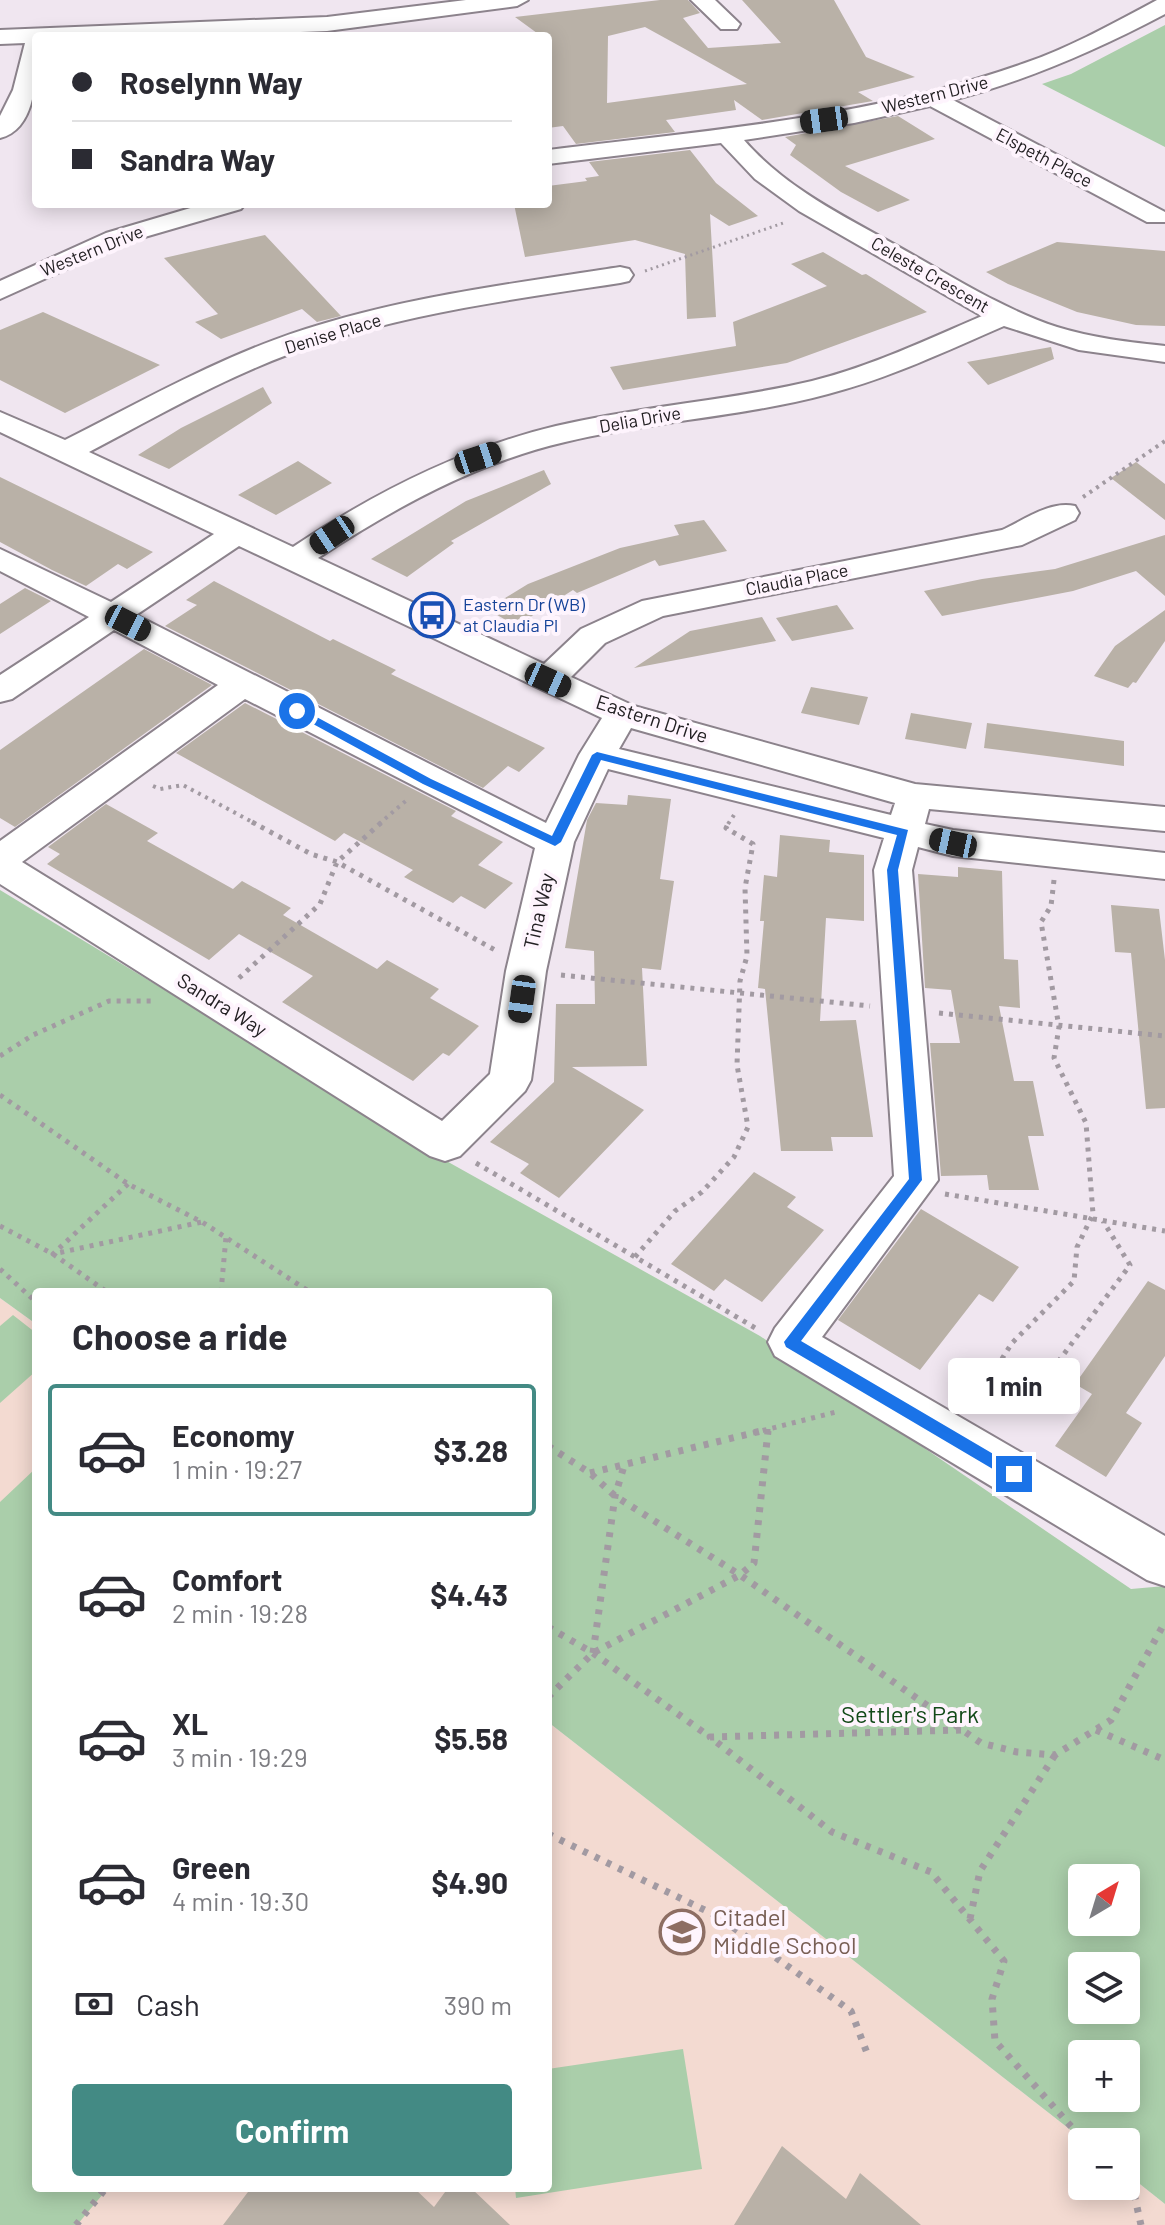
<!DOCTYPE html>
<meta charset="utf-8">
<style>
:root{--surface:#fff;--page:#f2f2f3;--text:#2b2b33;--muted:#7c7c81;--line:#e1e1e2;--accent:#438a84}
body{margin:0;font-family:Barlow,sans-serif;background:var(--page);color:var(--text);height:100vh;display:flex;flex-direction:column;font-size:30px;white-space:nowrap}
*{box-sizing:border-box;margin:0}
p{font-size:26px;color:var(--muted)}
.icon{flex:none;width:44px;height:44px;fill:none;stroke:currentColor;stroke-width:2;stroke-linecap:round;stroke-linejoin:round}
.map{position:relative;flex:1;overflow:hidden}
.sheet{position:absolute;left:32px;top:1288px;width:520px;height:904px;display:flex;flex-direction:column;background:var(--surface);border-radius:8px;box-shadow:0 4px 20px #0003}
.sheet>*{flex:none}
.hud{position:absolute;left:32px;top:32px;width:520px;height:176px;border-radius:8px;box-shadow:0 4px 20px #0003;display:grid;align-content:center;height:176px;padding:0 40px;background:var(--surface)}
.needle{width:52px;rotate:38deg}
.controls{position:absolute;left:1068px;top:1864px;display:grid;gap:16px}
.controls a{display:grid;place-items:center;width:72px;height:72px;border-radius:8px;background:var(--surface);box-shadow:0 4px 20px #0003;font-size:40px}
.end{position:absolute;width:36px;height:36px;margin:-18px;border:10px solid #1a73e8;background:#fff;box-shadow:0 0 0 4px #fff}
.from{border-radius:50%}
.bubble{position:absolute;height:56px;border-radius:8px;background:var(--surface);box-shadow:0 4px 20px #0003;font-size:26px;font-weight:700;line-height:56px;text-align:center}
.car{position:absolute;width:24px;height:48px;margin:-24px -12px;border-radius:10px;box-shadow:0 0 6px 2px #0007;background:linear-gradient(#222 24%,#8ab4d8 0 40%,#222 0 76%,#8ab4d8 0 86%,#222 0)}
.hud b{display:flex;align-items:center;gap:28px;height:76px;font-size:30px}
.hud b+b{border-top:2px solid var(--line)}
.hud i{width:20px;height:20px;background:var(--text)}
ul{padding:0;list-style:none}
li{display:flex;align-items:center;gap:24px;height:132px;margin:0 16px 12px;padding:0 24px;border:4px solid transparent;border-radius:8px}
li div{flex:1}
li b{display:block;font-size:30px}
li em{font-style:normal;font-weight:700}
li.selected{border-color:var(--accent)}
li>.icon{width:72px;height:72px;stroke-width:1.5}
h2{padding:0 40px;font-size:36px;line-height:96px}
.pay{display:flex;align-items:center;gap:20px;height:88px;padding:0 40px;font-size:30px}
.pay p{margin-inline-start:auto}
.action{display:flex;gap:16px;margin-top:auto;padding:16px 40px}
.action a{flex:1;height:92px;border-radius:8px;background:var(--accent);color:#fff;font-size:32px;font-weight:700;line-height:92px;text-align:center}
.map>svg:first-child{display:block}
.education{fill:#f3dad1}
.green{fill:#aaceaa;fill-rule:evenodd}
.building{fill:#b9b1a7;fill-rule:evenodd}
.lines{fill:none;stroke-linecap:round;stroke-linejoin:round}
.minor-casing{stroke:#8c838c;stroke-width:4}
.path-far3{stroke:#a29aa2;stroke-width:3;stroke-dasharray:2 4;stroke-linecap:butt}
.path-far2{stroke:#a29aa2;stroke-width:4;stroke-dasharray:3 5;stroke-linecap:butt}
.path-far1{stroke:#a29aa2;stroke-width:5;stroke-dasharray:4 6;stroke-linecap:butt}
.path{stroke:#a29aa2;stroke-width:7;stroke-dasharray:5 8;stroke-linecap:butt}
.minor{fill:#fff;fill-rule:evenodd}
.route{fill:#1a73e8}
.labels{text-anchor:middle;stroke-width:8;stroke-linejoin:round;paint-order:stroke}
.far-street-label{font-size:18px;fill:#232023;stroke:#fef4fd}
.far-transit-label{font-size:18px;fill:#164399;stroke:#fef4fd;text-anchor:start}
.street-label{font-size:20px;fill:#232023;stroke:#fef4fd}
.near-park-label{font-size:24px;fill:#124918;stroke:#fef4fd}
.near-education-label{font-size:24px;fill:#785e54;stroke:#fef4fd;text-anchor:start}
</style>
<div class="map">
<svg width="1165" height="2225" viewBox="0 0 1165 2225">
<rect width="100%" height="100%" fill="#f0e6f0"/>
<path class="education" d="M0 1298 36 1324V2188H548V1722L1086 2142H1082V2186H1126V2173L1165 2204V2225H0Z"/>
<path class="green" d="M1165 25V147L1042 84 1071 74Z
M0 890 450 1163 760 1336 1131 1589 1165 1586V2204L1126 2173V2142H1086L548 1722V1292H36V1324L0 1298ZM1082 1878H1126V1922H1082ZM1082 1966H1126V2010H1082ZM1082 2054H1126V2098H1082Z
M13 1315 36 1333V1371L0 1403V1326Z
M36 1468V2188H108L77 2225H0V1502Z
M683 2049 702 2169 516 2198 515 2188H548V2069Z"/>
<path class="building" d="M660 0H688L700 13 683 18 708 48 781 43 742 0H834L866 57 915 77 858 92 873 101 762 120 734 100 736 110 666 120 675 132 576 144 563 126 548 128V36H541L515 17ZM645 27 685 49 747 84 607 103 608 36Z
M898 116 935 139 845 166 910 200 878 212 841 192 790 155 796 145 785 137Z
M690 150 716 183 758 216 729 226 710 214 716 317 687 319 685 254 635 240 525 257 514 204H548V186L587 181 585 178 599 176 589 162Z
M265 235 341 316 317 322 302 309 221 339 195 322 218 314 164 258Z
M1057 242 1165 251V326L1136 325 1077 312 1008 284 986 272Z
M823 252 862 275 866 274 927 312 787 363 623 390 610 367 736 346 733 322 827 286 791 264Z
M43 312 160 365 65 413 0 380V330Z
M1051 347 1054 359 988 385 967 362Z
M263 387 272 403 169 469 138 455 181 428Z
M298 461 332 483 276 515 238 495Z
M1136 462 1165 484V520L1111 478Z
M544 470 551 484 451 541 454 543 407 577 371 559 466 501Z
M0 477 98 525 153 552 127 569 118 564 86 586 52 570 0 542Z
M704 520 727 551 659 566 655 560 577 593 573 590 516 626 487 609 528 584 620 548 679 535 674 525Z
M1165 535V596L1136 571 1073 591 942 616 924 591 982 579 1055 569Z
M214 581 330 641 333 639 396 670 391 674 545 748 519 772 508 766 483 788 165 626 197 605 186 600Z
M25 588 51 601 0 634V604Z
M837 605 854 629 792 641 776 618Z
M1165 610V641L1136 683 1133 682 1128 688 1094 676 1115 646Z
M762 617 776 641 634 668 690 631Z
M144 649 212 685 15 827 0 818V750Z
M811 687 868 697 859 725 801 713Z
M245 703 456 811 451 816 503 842 478 865 513 883 485 909 461 896 453 903 404 877 413 870 344 833 335 841 176 753Z
M911 713 972 723 966 749 905 739Z
M987 723 1124 741V766L984 748Z
M628 795 671 799 660 879 674 881 661 970 642 968 647 1066 572 1067 644 1110 559 1198 520 1173 529 1164 490 1142 554 1082 556 1004H595L594 951 565 948 587 820 596 803 627 805Z
M106 804 158 833 147 841 233 889 242 881 291 908 283 915 377 969 387 960 439 989 430 998 479 1026 449 1056 443 1053 413 1081 282 1002 313 976 239 934 209 960 47 864 60 854 48 847Z
M780 835 830 840 829 852 864 855V921L826 918 820 1021 856 1020 873 1137H831L833 1151H781L765 989 758 988 764 921H760L764 875 777 877Z
M958 867 1002 871 1004 959 1018 960 1020 1008 999 1006 1014 1081H1033L1044 1136H1028L1039 1190H989L987 1175 941 1176 930 1043H960L951 990 925 988 918 874 958 877Z
M1111 905 1159 909 1165 960V1108L1146 1109 1131 953 1115 952Z
M754 1172 796 1197 787 1207 824 1230 762 1302 725 1279 714 1291 671 1264Z
M921 1209 1019 1267 993 1302 979 1294 920 1370 838 1320Z
M1148 1281 1165 1290V1356L1126 1413 1142 1423 1106 1477 1055 1446 1092 1394 1075 1384Z
M782 2146 846 2199 860 2173 921 2225H734Z
M251 2188H414L434 2207 448 2188H471L510 2225H223Z"/>
<g class="lines">
<g class="minor-casing">
<path id="minor" d="M466 0H528L517 6 327 31 192 36H36C36 67 40 128 0 138V116L13 90 25 43 0 44V30L327 17Z
M691 0H715L740 24 737 29H721Z
M1157 0H1165V14C1097 50 1028 80 953 100L1165 212V222H1147L930 106 854 123 744 140C790 193 855 221 915 256 961 282 1006 310 1057 327 1092 338 1129 342 1165 346V362L1079 350 1004 326C946 351 890 378 828 394 742 417 652 421 565 442 475 463 394 508 318 558L544 664 581 629 642 601 1002 530C1024 520 1051 500 1075 506L1079 513 1075 520 1022 545 663 616 605 643 571 677 634 706 915 784 1165 807V831L929 809 925 824 953 830 1165 853V879L953 856 918 847 912 870 938 1180 822 1337 1165 1536V1586L1147 1580 775 1356 768 1342 775 1328 894 1176 874 870 884 838 608 769 574 842 546 971 531 1080 525 1091 460 1156 445 1161 430 1156 0 884V841L218 685 114 630 12 699 0 702V675L89 617 0 571V549L111 602 214 534 0 432V412L65 440C134 405 202 367 274 340 385 299 504 285 620 267L629 269 633 275 629 281 620 283C522 298 422 311 327 341 243 367 167 411 89 452L293 547C374 493 460 449 556 426 640 406 728 401 812 381 872 366 926 340 982 316L799 211 755 179 721 143 548 164V150C709 130 872 118 1025 63 1071 47 1114 23 1157 0ZM239 546 602 718 579 755 546 823 136 615ZM245 699 535 848 506 971 490 1074 442 1121 22 862ZM631 728 895 803 891 815 619 749Z
M204 204H245L241 209 124 243 0 299V281L106 233Z"/>
</g>
<path class="path-far3" d="M645 271 786 222"/>
<path class="path-far2" d="M1083 497 1165 441
M153 786 160 789 183 785 256 824
M379 824 408 799
M728 824 734 815"/>
<path class="path-far1" d="M252 822 311 854 337 862 495 950
M1054 880 1051 906 1041 922 1059 1027 1054 1058 1086 1123 1093 1214 1077 1247 1074 1281 1012 1343 989 1379C996 1396 1008 1403 1026 1405L1130 1265 1103 1221
M561 975 870 1006
M239 978 320 904 337 862 382 822
M939 1013 1165 1036
M0 1056 33 1035 109 1001H154
M0 1095 128 1184 202 1222 310 1292
M476 1163 757 1329
M128 1184 53 1254 202 1222
M945 1194 1165 1231
M0 1226 53 1254 107 1292
M635 1257 675 1211 702 1192 734 1157 748 1127 737 1065 740 981 747 956 745 888 753 844 726 828 729 822
M0 1269 36 1302
M221 1292 226 1237
M753 1433 836 1412
M768 1433V1429"/>
<path class="path" d="M548 1446 590 1473 615 1496 740 1575 981 1743 1017 1752 1055 1755 1111 1720 1165 1622
M590 1473 761 1431
M548 1627 593 1653 615 1496 624 1466
M593 1653 710 1737
M548 1697 593 1653 740 1575 754 1563 768 1431
M961 1730 710 1737 832 1832 931 1872 1004 1961 992 1999 995 2041 1085 2142
M1096 1730 1165 1760
M548 1834 717 1916 851 2011 867 2053
M970 1919 980 1871 1055 1755
M1124 2186 1135 2198 1141 2225
M76 2225 106 2188"/>
<use href="#minor" class="minor"/>
</g>
<path class="route" d="M293 708H300L431 779 552 836 592 755 597 752 908 830 898 870 922 1180 801 1341 1019 1469V1478H1008L786 1347 784 1342 909 1179 887 870 897 835 601 760 561 842 555 846 423 784 293 713Z"/>
<defs>
<g id="bus-ring" transform="scale(2.3)"><circle r="9.5" fill="#fef4fd" stroke="#1a4fb4" stroke-width="1.5"/><path d="M-5-6H5V4H4V6H2V4H-2V6H-4V4H-5ZM-3.5-4V0h7V-4ZM-3.5 1.2v1.5H-2V1.2ZM2 1.2v1.5H3.5V1.2Z" fill="#1a4fb4"/></g>
<g id="school-ring" transform="scale(2.3)"><circle r="9.5" fill="#fef4fd" stroke="#8d6e63" stroke-width="1.5"/><path d="M0-5L7-2L0 1L-7-2ZM-4 1L0 2.5L4 1V4Q0 6-4 4Z" fill="#8d6e63"/></g>
</defs>
<g fill-rule="evenodd">
<use href="#bus-ring" x="432" y="615"/>
<use href="#school-ring" x="682" y="1932"/>
</g>
<g class="labels">
<g class="far-street-label">
<text transform="translate(935 95) rotate(-14)" y="6">Western Drive</text>
<text transform="translate(1044 158) rotate(28)" y="6">Elspeth Place</text>
<text transform="translate(92 251) rotate(-22)" y="6">Western Drive</text>
<text transform="translate(930 275) rotate(30)" y="6">Celeste Crescent</text>
<text transform="translate(333 334) rotate(-17)" y="6">Denise Place</text>
<text transform="translate(640 420) rotate(-10)" y="6">Delia Drive</text>
<text transform="translate(797 580) rotate(-11)" y="6">Claudia Place</text>
</g>
<g class="far-transit-label">
<text x="463" y="611">Eastern Dr (WB)<tspan x="463" dy="21">at Claudia Pl</tspan></text>
</g>
<g class="street-label">
<text transform="translate(652 719) rotate(18)" y="7">Eastern Drive</text>
<text transform="translate(539 911) rotate(-77)" y="7">Tina Way</text>
<text transform="translate(222 1005) rotate(32)" y="7">Sandra Way</text>
</g>
<g class="near-park-label">
<text x="910" y="1723">Settler's Park</text>
</g>
<g class="near-education-label">
<text x="713" y="1926">Citadel<tspan x="713" dy="28">Middle School</tspan></text>
</g>
</g>
</svg>
<div class="controls">
<a><svg class="needle" viewBox="-14 -14 28 28"><path d="M0-13l5 13h-10z" fill="#e53935"/><path d="M0 13l5-13h-10z" fill="#7c7c81"/></svg></a>
<a><svg class="icon" aria-label="layers" viewBox="0 0 24 24"><path d="M12 4l9 5-9 5-9-5zM3 14l9 5 9-5"/></svg></a>
<a>+</a>
<a>−</a>
</div>
<i class="end from" style="left:297px;top:711px"></i>
<i class="end" style="left:1014px;top:1474px"></i>
<div class="bubble" style="left:948px;top:1358px;width:132px">1 min</div>
<i class="car" style="left:824px;top:120px;rotate:262deg"></i>
<i class="car" style="left:478px;top:458px;rotate:72deg"></i>
<i class="car" style="left:332px;top:535px;rotate:236deg"></i>
<i class="car" style="left:128px;top:623px;rotate:117deg"></i>
<i class="car" style="left:548px;top:680px;rotate:114deg"></i>
<i class="car" style="left:953px;top:843px;rotate:282deg"></i>
<i class="car" style="left:522px;top:999px;rotate:188deg"></i>
<div class="hud">
<b><i class="from"></i>Roselynn Way</b>
<b><i></i>Sandra Way</b>
</div>
<section class="sheet">
<h2>Choose a ride</h2>
<ul>
<li class="selected"><svg class="icon" aria-label="car" viewBox="0 0 24 24"><path d="M5 17H2v-5l4-1 3-4h7l3 4 3 1v5h-3M9 17h6M6 11h13"/><circle cx="7" cy="17" r="2"/><circle cx="17" cy="17" r="2"/></svg><div><b>Economy</b><p>1 min · 19:27</p></div><em>$3.28</em></li>
<li><svg class="icon" aria-label="car" viewBox="0 0 24 24"><path d="M5 17H2v-5l4-1 3-4h7l3 4 3 1v5h-3M9 17h6M6 11h13"/><circle cx="7" cy="17" r="2"/><circle cx="17" cy="17" r="2"/></svg><div><b>Comfort</b><p>2 min · 19:28</p></div><em>$4.43</em></li>
<li><svg class="icon" aria-label="car" viewBox="0 0 24 24"><path d="M5 17H2v-5l4-1 3-4h7l3 4 3 1v5h-3M9 17h6M6 11h13"/><circle cx="7" cy="17" r="2"/><circle cx="17" cy="17" r="2"/></svg><div><b>XL</b><p>3 min · 19:29</p></div><em>$5.58</em></li>
<li><svg class="icon" aria-label="car" viewBox="0 0 24 24"><path d="M5 17H2v-5l4-1 3-4h7l3 4 3 1v5h-3M9 17h6M6 11h13"/><circle cx="7" cy="17" r="2"/><circle cx="17" cy="17" r="2"/></svg><div><b>Green</b><p>4 min · 19:30</p></div><em>$4.90</em></li>
</ul>
<div class="pay"><svg class="icon" aria-label="cash" viewBox="0 0 24 24"><path d="M3 7h18v10H3z"/><circle cx="12" cy="12" r="2"/></svg>Cash<p>390 m</p></div>
<div class="action"><a>Confirm</a></div>
</section>
</div>
